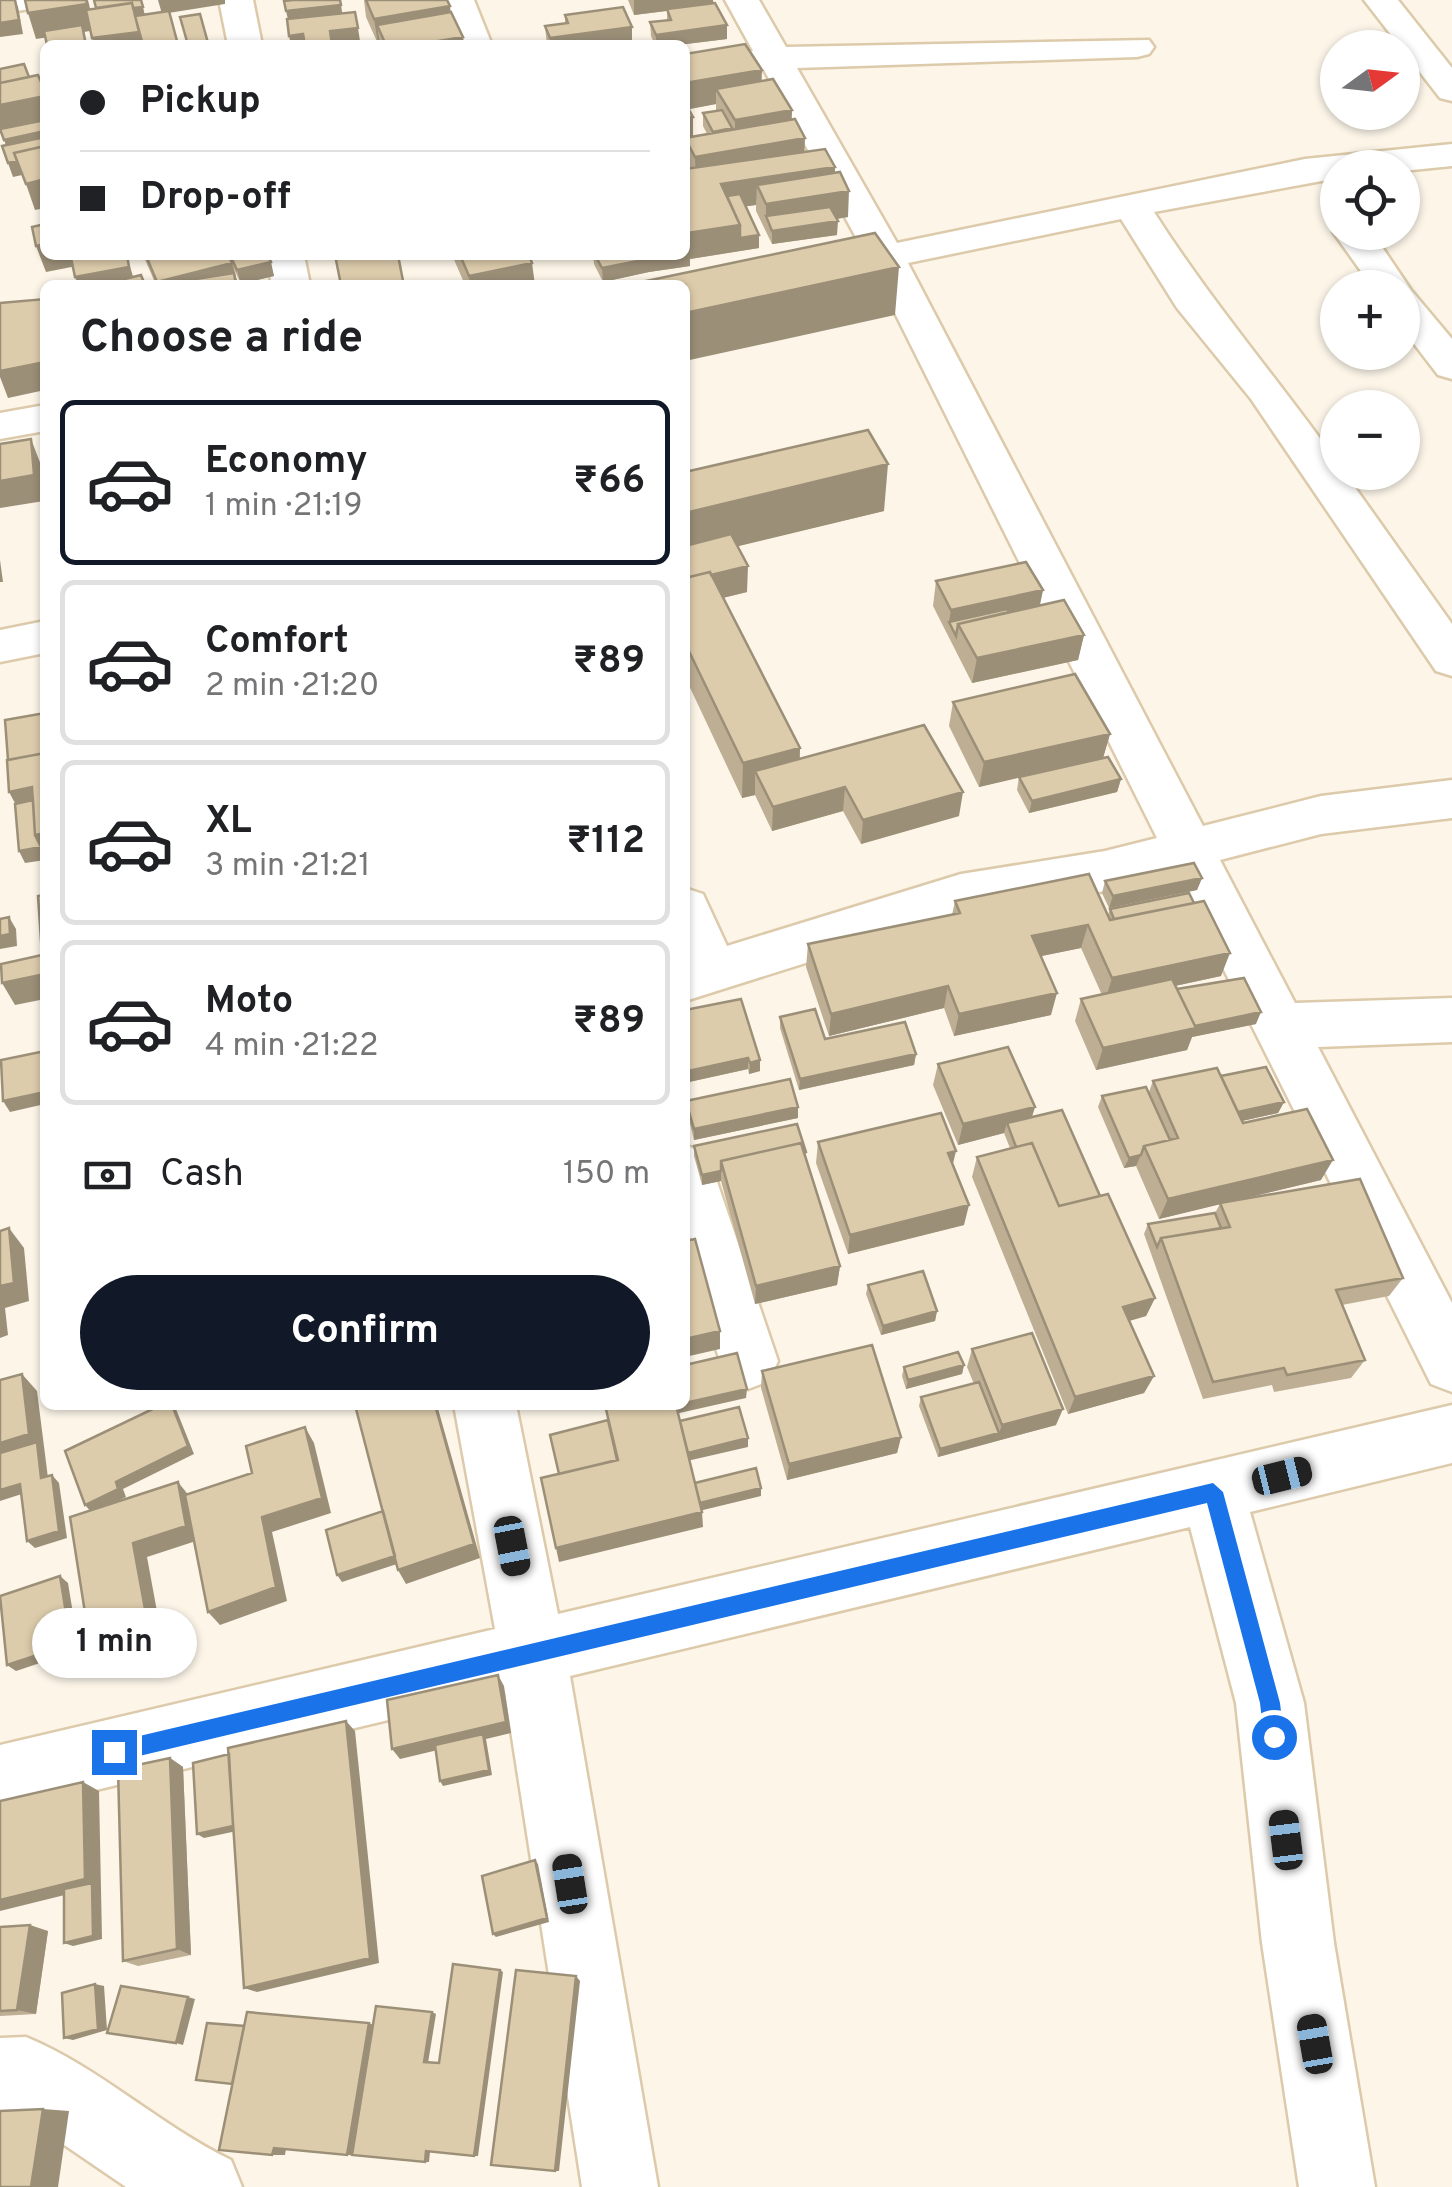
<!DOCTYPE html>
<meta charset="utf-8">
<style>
:root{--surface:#fff;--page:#f2f2f2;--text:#202124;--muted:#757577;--line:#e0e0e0;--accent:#111827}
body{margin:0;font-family:Overpass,sans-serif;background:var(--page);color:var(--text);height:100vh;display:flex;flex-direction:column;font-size:38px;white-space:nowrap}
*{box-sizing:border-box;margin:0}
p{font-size:32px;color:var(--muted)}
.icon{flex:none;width:55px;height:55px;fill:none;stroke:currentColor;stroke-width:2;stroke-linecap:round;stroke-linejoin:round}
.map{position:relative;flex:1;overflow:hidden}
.panel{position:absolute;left:40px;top:280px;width:650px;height:1130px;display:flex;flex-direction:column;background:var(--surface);border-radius:15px;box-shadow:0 2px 8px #0004}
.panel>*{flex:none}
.guide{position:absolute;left:40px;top:40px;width:650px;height:220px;border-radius:15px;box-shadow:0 2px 8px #0004;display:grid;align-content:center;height:220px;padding:0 40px;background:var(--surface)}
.needle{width:65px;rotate:75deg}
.controls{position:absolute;left:1320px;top:30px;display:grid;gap:20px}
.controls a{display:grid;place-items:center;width:100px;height:100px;border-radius:50%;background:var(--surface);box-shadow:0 2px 8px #0004;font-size:50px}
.end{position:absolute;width:45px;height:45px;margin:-22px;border:12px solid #1a73e8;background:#fff;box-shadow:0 0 0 5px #fff}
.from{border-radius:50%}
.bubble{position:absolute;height:70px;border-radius:35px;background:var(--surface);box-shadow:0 2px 8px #0004;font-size:32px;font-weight:700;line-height:70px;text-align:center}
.car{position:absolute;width:30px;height:60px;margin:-30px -15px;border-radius:12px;box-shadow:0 0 8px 2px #0007;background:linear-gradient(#222 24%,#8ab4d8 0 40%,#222 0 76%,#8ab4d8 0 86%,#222 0)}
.guide b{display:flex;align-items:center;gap:35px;height:95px;font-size:38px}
.guide b+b{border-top:2px solid var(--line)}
.guide i{width:25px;height:25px;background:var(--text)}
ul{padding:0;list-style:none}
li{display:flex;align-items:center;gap:30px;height:165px;margin:0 20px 15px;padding:0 20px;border:5px solid var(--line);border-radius:15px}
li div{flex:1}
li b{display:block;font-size:38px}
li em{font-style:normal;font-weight:700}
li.active{border-color:var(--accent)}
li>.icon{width:90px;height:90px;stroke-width:1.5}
h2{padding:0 40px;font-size:45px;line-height:120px}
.pay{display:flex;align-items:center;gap:25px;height:110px;padding:0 40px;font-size:38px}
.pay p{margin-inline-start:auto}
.action{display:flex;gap:20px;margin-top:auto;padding:20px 40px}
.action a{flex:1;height:115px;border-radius:60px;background:var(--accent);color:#fff;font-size:40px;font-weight:700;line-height:115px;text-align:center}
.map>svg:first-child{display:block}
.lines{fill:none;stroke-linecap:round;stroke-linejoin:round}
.minor-casing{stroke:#dccaaa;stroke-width:5}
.minor{fill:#fff;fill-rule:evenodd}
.wall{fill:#beaf94;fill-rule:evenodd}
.shaded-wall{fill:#9b8f78}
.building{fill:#ddccac;stroke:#9b8f78;stroke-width:2.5}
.route{fill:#1a73e8}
</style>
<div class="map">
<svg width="1452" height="2187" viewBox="0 0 1452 2187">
<rect width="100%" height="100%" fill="#fcf5e8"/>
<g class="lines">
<g class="minor-casing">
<path id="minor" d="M0 0H46L41 7 0 14Z
M219 0H253L262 45H228Z
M440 0H474L492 45H458Z
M725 0H759L786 47 1149 40 1154 47 1149 54 1137 57 797 68 897 243 1305 159 1452 144V166L1402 171 1338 168V178L1154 212C1210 300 1277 378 1338 463V472H1344L1452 624V676L1436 671 1251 399 1177 308 1121 219 908 263 1203 826 1321 796 1452 780V818L1321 834 1220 860 1295 1003 1452 998V1042L1318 1047 1452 1303V1392L1431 1384 1175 872 1105 891 961 914 685 1001V888L703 894 727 946 961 874 1105 851 1157 838 874 271 850 276 836 272 831 264 836 256 863 250 764 70 685 81V61L753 51Z
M1364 0H1398L1452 68V101L1440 98Z
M1338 226V232H1372L1411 290 1452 339V379L1438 375 1402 328V288H1373L1333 232Z
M266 255H304L310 285H272Z
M45 405V431L0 439V413Z
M45 621V653L0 662V630Z
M685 1145 705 1153 713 1170 778 1361 769 1381 748 1389 727 1381 685 1258Z
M454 1405H516L558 1614 1452 1405V1463L1250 1512 1304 1703 1334 1943 1375 2187H1299L1262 1943 1236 1703 1190 1527 570 1676 658 2187H582L505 1692 0 1813V1745L495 1629Z
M26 2037C99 2067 159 2125 231 2160L242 2187H126L16 2112H0V2038Z"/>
</g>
<use href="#minor" class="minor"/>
</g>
<path class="wall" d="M364 0H447L451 13 463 37 464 45 378 44 366 17Z
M628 0H713L727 39 678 45H655L651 36 650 22 667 20V11L634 15Z
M565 15 632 45H547L545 26 565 23Z
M685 54 761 81 792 110 791 120 805 152 835 167V173L848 217 837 219V235L772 244 756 211V205L746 206 759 235V248L690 259V266L649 272 603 282 594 264 593 255H685L688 169 686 164ZM716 104V111L703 113V126L707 134 693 137 688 109Z
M143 255H268L274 276 241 284 234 269 238 285H156Z
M452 255H529L535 285H465Z
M884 511 737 546 747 592 723 598 800 748V759L959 816 861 844 843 811 772 831 755 795 742 798 685 677V513Z
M936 581 1043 590 1039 606 1084 635 1078 660 972 683 933 606Z
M953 702 1110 734 1103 758 1121 779 1117 792 1029 813 1017 790 1019 777 979 787 949 726Z
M1202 878 1197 890 1109 908 1102 893 1105 881Z
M955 901 1108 915 1110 909 1221 976 1175 986 1177 989 1256 1024 1192 1037 1187 1050 1096 1070 1075 1021 1081 999 1102 995 1081 948 1041 956 1051 1015 954 1036 944 1008 829 1036 806 967 808 944 952 915Z
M741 999 760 1071 749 1074 748 1069 689 1082 685 1068V1010Z
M780 1017 825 1039 916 1054 914 1065 799 1090 780 1028Z
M938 1064 1031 1117 1100 1196 1155 1298 1146 1316 1129 1321 1154 1376 1144 1393 1068 1414 972 1177 977 1157 1010 1148 1004 1133 958 1145 933 1085Z
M1221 1076 1284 1102 1278 1113 1242 1121 1321 1180 1233 1201 1403 1278 1389 1296 1342 1305 1365 1360 1351 1378 1274 1392 1272 1385 1203 1399 1144 1234 1148 1224 1215 1213 1220 1204 1159 1219 1136 1166 1124 1168 1098 1107 1102 1096 1149 1092 1153 1081Z
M686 1101 798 1118 694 1140 687 1112Z
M818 1142 953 1165 964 1225 848 1254 816 1163Z
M694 1146 806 1152V1157L840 1266 837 1285 755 1304 721 1181 702 1185 694 1156Z
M868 1285 937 1311 935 1321 881 1335 866 1294Z
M972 1349 1056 1425 938 1457 919 1406 921 1397 974 1384 967 1367Z
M964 1365 962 1374 906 1389 902 1376 904 1367Z
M762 1371 901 1437 897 1453 787 1480 761 1388Z
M170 1758 183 1767 191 1955 138 1966 123 1961Z
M0 1927 48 1931 36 2014 0 2016Z"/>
<path class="shaded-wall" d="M15 0 18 7 23 34 0 37V23Z
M88 0 95 30 84 32 87 45H86L83 32 36 39 28 13Z
M158 0H225V4L162 14Z
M634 0H713V5L634 15Z
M341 5 343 18 289 24 286 11Z
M450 6 453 32 377 25 380 44H378L374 19Z
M143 7 146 20 143 45H94L92 38 97 14Z
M727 25V39L678 45H656V35Z
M632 27V45H551L550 38Z
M358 28 360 41 325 45 330 31Z
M303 34 306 45H291L289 36Z
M463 37 464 45H414Z
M177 41 178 45H148Z
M762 70 761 96 716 89V104L685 110V83Z
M45 96V124L0 133V105Z
M792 110 791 136 735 146V120Z
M693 117V143L685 138V144V118Z
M45 131V146L9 154 4 140Z
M805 138 804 164 696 183 695 157Z
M17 161 22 175 13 177 8 163Z
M835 167 834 193 757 185 756 205 727 209 721 184Z
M45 179V208L35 210 26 184Z
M849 191 848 217 771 229 766 216V230V204Z
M838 221 837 235 772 244V231Z
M740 225 759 235V248L690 259V266L649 272 603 282 602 268 648 259V255H685L687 233Z
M45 244V255H129L127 256 134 280 108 285H78L75 277 127 256 46 272 36 246Z
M271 262 274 276 241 284 237 270Z
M232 263 238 285H158L157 282Z
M532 263 535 285H470L469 276Z
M899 267 895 315 685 361V313Z
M403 281 404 285H381V283Z
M45 362V390L8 398 0 377V371Z
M31 439 41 465 44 501 0 508V481Z
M888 464 884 511 685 559V513Z
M0 560 3 582H0Z
M748 566 747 592 685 607V582Z
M1043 590 1038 615 958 624 949 622 951 610Z
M1084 635 1078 660 972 683 977 658Z
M1110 734 1103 758 979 787 984 762Z
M800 748 798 783 755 771V795L742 798 743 763Z
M1121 779 1117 792 1029 813 1032 801Z
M32 787 45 822V860L25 863 19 851 22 816 9 792Z
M845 787 843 811 772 831 773 807Z
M963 792 959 816 861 844 863 820Z
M1202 878 1197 890 1109 908 1113 896Z
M9 917 16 929 17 946 0 949V936Z
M1088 925 1081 948 1027 959 1032 936Z
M1230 953 1221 976 1105 1001 1112 978Z
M45 974V999L15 1005 2 983Z
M948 986 944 1008 829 1036 831 1014Z
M1057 993 1051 1015 954 1036 959 1014Z
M1261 1012 1256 1024 1192 1037 1187 1050 1096 1070 1103 1048Z
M916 1054 914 1065 799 1090 800 1079Z
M748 1058V1069L689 1082 688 1071Z
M760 1060V1071L749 1074 750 1063Z
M45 1092V1104L10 1112 3 1101Z
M1284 1102 1278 1113 1224 1125 1229 1114Z
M798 1107V1118L694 1140V1129Z
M1035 1107 1029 1127 1007 1123 1004 1133 958 1145 963 1124Z
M956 1151 951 1172 948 1153Z
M1141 1155 1136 1166 1124 1168 1129 1158Z
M1333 1160 1321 1180 1159 1219 1168 1199Z
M721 1171V1181L702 1185V1175Z
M969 1205 964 1225 848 1254 850 1235Z
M9 1228 24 1248 29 1301 5 1308 8 1335 0 1338V1286Z
M840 1266 837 1285 755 1304 756 1286Z
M1155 1298 1146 1316 1115 1325 1123 1307Z
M937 1311 935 1321 881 1335 883 1326Z
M720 1331V1349L685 1357V1339Z
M964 1365 962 1374 906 1389 908 1380Z
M22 1374 37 1391 49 1486 0 1464V1443Z
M1154 1376 1144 1393 1068 1414 1075 1397Z
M747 1389 746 1398 675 1414 674 1405H685V1403Z
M172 1405 176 1409 194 1454 123 1489 126 1497 92 1513 85 1505 116 1482Z
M435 1405H437L480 1558 406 1584 398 1570Z
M1063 1409 1056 1425 938 1457 940 1449 999 1433 1002 1425Z
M305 1427 314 1443 331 1513 272 1532 287 1601 220 1625 208 1612 262 1517Z
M901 1437 897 1453 787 1480 789 1464Z
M748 1438V1447L687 1461 686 1453Z
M52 1475 59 1483 67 1538 35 1548 27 1541Z
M178 1482 190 1497 199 1540 147 1557 163 1644 106 1663 91 1651 133 1543Z
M20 1484 28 1492 0 1501V1490Z
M761 1488V1496L699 1511 698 1504Z
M702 1512 703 1527 559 1562 556 1548Z
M388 1518 400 1563 342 1582 337 1575Z
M60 1576 68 1583 79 1650 16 1671 7 1665Z
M498 1675 504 1686 511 1733 486 1739 492 1775 443 1786 440 1781 484 1739 400 1759 392 1749Z
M346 1721 355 1731 379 1963 257 1992 244 1988Z
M170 1758 183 1767 191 1955 177 1949Z
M83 1782 99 1791 102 1939 73 1946 64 1943 93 1888 0 1911V1900Z
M240 1824 246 1829 204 1838 197 1834Z
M535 1860 538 1864 549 1922 496 1937 493 1934Z
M30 1925 48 1931 36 2014 17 2010Z
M500 1970 503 1972 478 2156H474Z
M576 1976 580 1981 559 2171H555Z
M95 1984 104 1986 107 2030 73 2040 64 2038Z
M188 1997 195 1999 183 2045 176 2043Z
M432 2012 436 2014 428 2063 424 2062Z
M369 2023 378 2027 357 2155H347Z
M43 2109 69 2111 58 2187H31Z
M274 2148 286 2149 285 2155H272Z
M426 2151 430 2152 429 2162H425Z"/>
<path class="building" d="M0 0H15L19 20 0 23Z
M25 0H86L87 4 28 13Z
M94 0H141L143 7 133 8 132 3 96 8Z
M293 0H340L341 5 286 11 284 1Z
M366 0H447L450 6 374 19Z
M132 3 139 32 92 38 86 10Z
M715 3 727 25 656 35 650 22 671 20 667 9Z
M623 7 632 27 550 38 545 26 568 23 565 15Z
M169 11 177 41 143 45 135 16Z
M355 12 358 28 330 31 332 44 305 45 303 34 289 36 287 19Z
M451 12 463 37 414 45H386L377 25Z
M200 14 208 43 188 45 180 17Z
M82 25 86 45H47L44 31Z
M745 44 762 70 685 83V54Z
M24 64 29 77 0 83V69Z
M38 75 45 91V96L0 105V83Z
M773 79 792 110 735 120 716 89Z
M685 103 693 117 685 118Z
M722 110 732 128 713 132 703 113Z
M795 119 805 138 695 157 685 138Z
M45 120V131L4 140 0 129Z
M45 137V146L14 153 17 161 8 163 2 146Z
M45 146V179L26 184 14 153Z
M825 149 835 167 721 184 740 225 687 233 689 240 685 241V169Z
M840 172 849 191 766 204 757 185Z
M740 194 759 235 740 238V225L727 196Z
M830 207 838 221 772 231 766 216Z
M45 224V244L36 246 32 227Z
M875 233 899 267 685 313V285H627Z
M89 255H127L129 267 75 277 71 258Z
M161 255H228L232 263 157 282 147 258Z
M230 255H268L271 262 237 270Z
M335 255H398L403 281 381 283V285H341Z
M460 255H529L532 263 469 276Z
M595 255H646L648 259 602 268Z
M234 273 236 285H170V283Z
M141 275 145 285 104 284Z
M45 299V362L0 371V303Z
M868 430 888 464 685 513V472Z
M31 439 34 475 0 481V444Z
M731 534 748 566 711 575 710 572 685 578V546Z
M1026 562 1043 590 951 610 936 581Z
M710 572 800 748 743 763 685 643V578Z
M1064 600 1084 635 977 658 958 624Z
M1007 609 1009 612 958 624 956 636 949 622Z
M1075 674 1110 734 984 762 953 702Z
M45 713V753L8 760 5 720Z
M924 725 963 792 863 820 845 787 773 807 755 771Z
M45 753V833L35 835 32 787 9 792 7 760Z
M1108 757 1121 779 1032 801 1019 777Z
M33 800 35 835 41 847 19 851 15 804Z
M1194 863 1202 878 1113 896 1105 881Z
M1089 874 1110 920 1204 901 1230 953 1112 978 1088 925 1032 936 1057 993 959 1014 948 986 831 1014 808 944 960 913 955 901Z
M1189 893 1194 903 1114 919 1110 909Z
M45 895V974L2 983 1 964 42 955 38 896Z
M9 917 10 934 0 936V919Z
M1244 978 1261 1012 1195 1026 1177 989Z
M1172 979 1196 1028 1103 1048 1081 999Z
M741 999 760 1060 750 1063 748 1058 688 1071 685 1058V1010Z
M815 1009 825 1039 905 1022 916 1054 800 1079 780 1017Z
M1008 1047 1035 1107 963 1124 938 1064Z
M45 1051V1092L3 1101 1 1060Z
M1266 1067 1284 1102 1238 1112 1221 1076Z
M1217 1068 1243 1123 1307 1109 1333 1160 1168 1199 1144 1146 1178 1138 1153 1081Z
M790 1079 798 1107 694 1129 686 1101Z
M1146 1087 1170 1140 1144 1146 1141 1155 1129 1158 1102 1096Z
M1062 1110 1100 1196 1059 1206 1032 1143 1016 1147 1007 1123Z
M941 1113 956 1151 948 1153 969 1205 850 1235 818 1142Z
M797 1124 806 1152 804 1153 801 1143 721 1161V1171L702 1175 694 1146Z
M801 1143 840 1266 756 1286 721 1161Z
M1032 1143 1059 1206 1108 1194 1155 1298 1123 1307 1154 1376 1075 1397 977 1157Z
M1360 1179 1403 1278 1336 1290 1365 1360 1287 1375 1284 1368 1213 1382 1161 1238 1230 1227 1220 1203Z
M1215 1213 1221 1228 1161 1238 1157 1247 1148 1224Z
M9 1228 14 1283 0 1286V1231Z
M695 1239 720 1331 685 1339V1241Z
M923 1271 937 1311 883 1326 868 1285Z
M1032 1333 1063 1409 1002 1425 972 1349Z
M872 1345 901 1437 789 1464 762 1371Z
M958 1352 964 1365 908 1380 904 1367Z
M737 1353 747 1389 685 1403V1365Z
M22 1374 29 1434 0 1443V1380Z
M979 1382 999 1433 940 1449 921 1397Z
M161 1405H172L188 1446 116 1482 118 1489 85 1505 65 1451Z
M355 1405H435L474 1544 398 1570Z
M605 1405H676L702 1512 556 1548 541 1478 618 1460Z
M739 1407 748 1438 688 1453 680 1421Z
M608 1420 617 1460 559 1474 550 1435Z
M305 1427 322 1498 262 1517 276 1587 208 1612 185 1495 252 1473 246 1446Z
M37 1442 41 1478 52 1475 59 1531 27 1541 20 1484 0 1490V1453Z
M756 1468 761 1488 700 1503 695 1483Z
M178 1482 186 1526 133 1543 149 1631 91 1651 70 1517Z
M383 1511 395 1556 337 1575 326 1530Z
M60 1576 71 1644 7 1665 0 1596Z
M498 1675 506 1722 392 1749 387 1700Z
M346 1721 370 1958 244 1988 228 1748Z
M483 1734 489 1770 440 1781 435 1745Z
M229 1754 233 1826 197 1834 193 1763Z
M170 1758 177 1949 123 1961 118 1769Z
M83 1782 85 1879 0 1900V1801Z
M535 1860 547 1918 493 1934 482 1876Z
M92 1883 93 1936 64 1943V1889Z
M30 1925 17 2010 0 2011V1927Z
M453 1964 500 1970 474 2156 426 2151 425 2162 352 2155 376 2006 432 2012 424 2062 439 2063Z
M516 1970 576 1976 555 2171 491 2165Z
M95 1984 98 2029 64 2038 62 1993Z
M121 1986 188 1997 176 2043 107 2033Z
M247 2012 369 2023 347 2155 274 2148 272 2155 219 2150Z
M207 2023 244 2026 232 2084 196 2080Z
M43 2109 31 2187H0V2111Z"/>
<path class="route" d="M1213 1483 1223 1492 1280 1703 1284 1737 1274 1747 1264 1737 1260 1703 1207 1503 114 1762 104 1752 114 1742Z"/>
</svg>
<div class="controls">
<a><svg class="needle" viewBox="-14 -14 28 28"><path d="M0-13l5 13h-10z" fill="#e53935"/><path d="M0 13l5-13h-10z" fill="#757577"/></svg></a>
<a><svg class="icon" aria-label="locate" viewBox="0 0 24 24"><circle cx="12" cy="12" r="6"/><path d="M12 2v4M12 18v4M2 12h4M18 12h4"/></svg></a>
<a>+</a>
<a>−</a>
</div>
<i class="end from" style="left:1274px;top:1737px"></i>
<i class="end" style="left:114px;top:1752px"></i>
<div class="bubble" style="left:32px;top:1608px;width:165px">1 min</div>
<i class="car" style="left:1282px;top:1476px;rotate:76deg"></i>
<i class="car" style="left:512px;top:1546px;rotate:169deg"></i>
<i class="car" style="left:1286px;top:1840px;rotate:353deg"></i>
<i class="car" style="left:570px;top:1884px;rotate:351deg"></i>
<i class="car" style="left:1315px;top:2044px;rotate:350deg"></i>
<div class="guide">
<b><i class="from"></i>Pickup</b>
<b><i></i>Drop-off</b>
</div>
<section class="panel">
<h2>Choose a ride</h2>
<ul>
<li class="active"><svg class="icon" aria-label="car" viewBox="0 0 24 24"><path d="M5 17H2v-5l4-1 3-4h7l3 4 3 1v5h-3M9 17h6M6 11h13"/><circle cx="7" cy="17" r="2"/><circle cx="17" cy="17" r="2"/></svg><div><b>Economy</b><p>1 min · 21:19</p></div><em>₹66</em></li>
<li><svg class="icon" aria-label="car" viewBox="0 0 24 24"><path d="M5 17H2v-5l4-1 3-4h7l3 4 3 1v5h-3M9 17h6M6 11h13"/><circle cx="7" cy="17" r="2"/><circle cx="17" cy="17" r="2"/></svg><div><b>Comfort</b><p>2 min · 21:20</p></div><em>₹89</em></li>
<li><svg class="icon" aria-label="car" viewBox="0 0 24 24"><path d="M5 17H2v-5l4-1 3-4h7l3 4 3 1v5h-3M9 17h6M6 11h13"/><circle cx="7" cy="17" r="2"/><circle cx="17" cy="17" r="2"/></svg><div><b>XL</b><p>3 min · 21:21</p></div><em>₹112</em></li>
<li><svg class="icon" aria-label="car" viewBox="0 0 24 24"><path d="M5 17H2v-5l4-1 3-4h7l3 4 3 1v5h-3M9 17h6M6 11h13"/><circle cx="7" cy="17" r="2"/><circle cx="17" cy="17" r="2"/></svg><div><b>Moto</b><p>4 min · 21:22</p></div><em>₹89</em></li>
</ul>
<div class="pay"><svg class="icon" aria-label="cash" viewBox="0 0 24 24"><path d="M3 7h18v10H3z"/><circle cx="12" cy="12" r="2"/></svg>Cash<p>150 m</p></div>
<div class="action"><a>Confirm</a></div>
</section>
</div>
